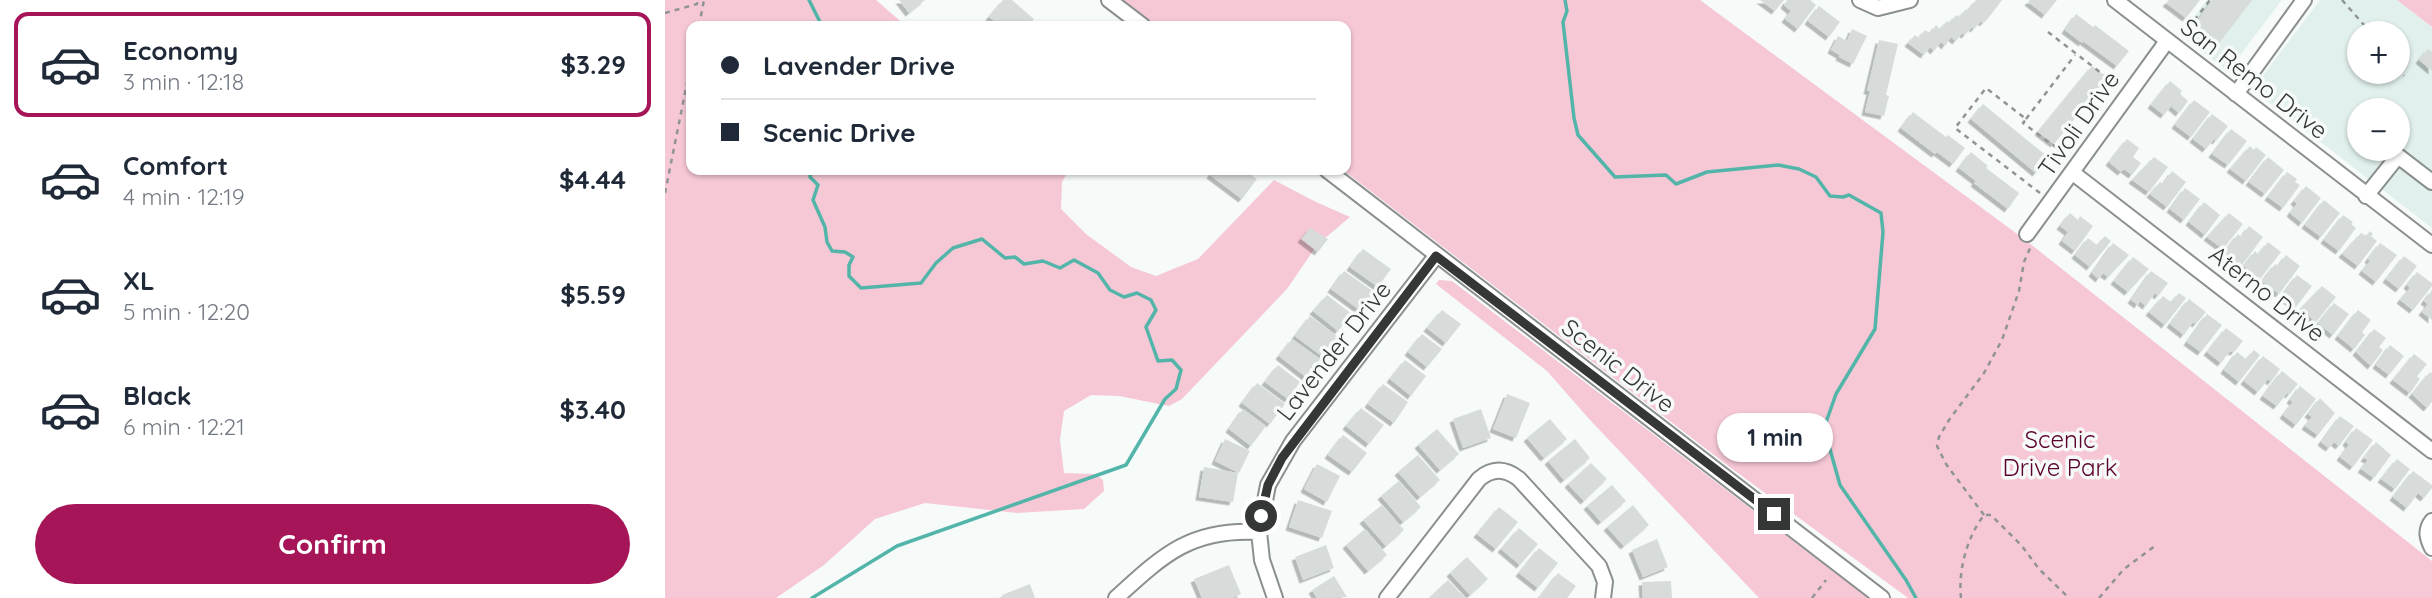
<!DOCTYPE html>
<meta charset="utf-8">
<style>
:root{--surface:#fff;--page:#f2f2f3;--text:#1f2937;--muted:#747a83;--line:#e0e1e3;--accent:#a51558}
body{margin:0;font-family:Quicksand,sans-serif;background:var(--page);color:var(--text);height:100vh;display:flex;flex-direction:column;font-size:26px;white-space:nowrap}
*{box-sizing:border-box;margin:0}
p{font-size:23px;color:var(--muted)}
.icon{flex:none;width:38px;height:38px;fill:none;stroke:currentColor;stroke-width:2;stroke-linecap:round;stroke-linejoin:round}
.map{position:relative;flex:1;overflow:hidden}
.side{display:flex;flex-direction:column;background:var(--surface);width:665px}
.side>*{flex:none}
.top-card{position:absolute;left:21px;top:21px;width:665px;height:154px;border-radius:14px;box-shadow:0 2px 5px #0004;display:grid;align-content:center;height:154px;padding:0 35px;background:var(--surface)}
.buttons{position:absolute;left:1682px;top:21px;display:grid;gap:14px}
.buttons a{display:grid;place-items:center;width:63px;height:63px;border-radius:50%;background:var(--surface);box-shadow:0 2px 5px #0004;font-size:35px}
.end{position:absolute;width:32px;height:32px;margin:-16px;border:9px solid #353737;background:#fff;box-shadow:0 0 0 4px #fff}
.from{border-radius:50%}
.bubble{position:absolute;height:49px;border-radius:24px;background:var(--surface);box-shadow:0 2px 5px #0004;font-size:23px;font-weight:800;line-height:49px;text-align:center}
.top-card b{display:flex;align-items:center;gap:24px;height:66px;font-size:26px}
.top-card b+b{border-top:2px solid var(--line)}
.top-card i{width:18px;height:18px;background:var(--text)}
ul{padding:12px 0 0;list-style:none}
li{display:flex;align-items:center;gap:21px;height:105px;margin:0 14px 10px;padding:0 21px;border:4px solid transparent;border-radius:14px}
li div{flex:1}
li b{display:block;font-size:26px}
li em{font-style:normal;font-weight:800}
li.active{border-color:var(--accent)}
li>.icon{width:63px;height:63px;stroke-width:1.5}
.button{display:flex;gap:14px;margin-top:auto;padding:14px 35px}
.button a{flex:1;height:80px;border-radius:42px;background:var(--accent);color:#fff;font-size:28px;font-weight:800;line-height:80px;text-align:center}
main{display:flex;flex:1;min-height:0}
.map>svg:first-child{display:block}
.built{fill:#e1f0ed;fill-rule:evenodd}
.green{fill:#f6c8d5}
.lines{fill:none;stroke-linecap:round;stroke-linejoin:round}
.stream{stroke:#53b5a9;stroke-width:3.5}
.building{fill:#d7dcdb;filter:url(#shadow)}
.minor-casing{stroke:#8b908f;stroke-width:18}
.path{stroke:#919494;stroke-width:2.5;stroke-dasharray:5 5;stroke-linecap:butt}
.minor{stroke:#fff;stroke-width:14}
.route{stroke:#353737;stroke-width:9}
.labels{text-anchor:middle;stroke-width:7;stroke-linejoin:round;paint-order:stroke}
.street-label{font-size:24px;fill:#353737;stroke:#f6fbfa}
.park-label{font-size:24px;fill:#5c002d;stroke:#f6fbfa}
</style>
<main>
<section class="side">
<ul>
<li class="active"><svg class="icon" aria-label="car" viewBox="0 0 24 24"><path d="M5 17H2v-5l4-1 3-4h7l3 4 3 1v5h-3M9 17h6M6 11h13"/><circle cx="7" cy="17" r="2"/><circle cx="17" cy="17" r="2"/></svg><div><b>Economy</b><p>3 min · 12:18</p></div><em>$3.29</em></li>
<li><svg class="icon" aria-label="car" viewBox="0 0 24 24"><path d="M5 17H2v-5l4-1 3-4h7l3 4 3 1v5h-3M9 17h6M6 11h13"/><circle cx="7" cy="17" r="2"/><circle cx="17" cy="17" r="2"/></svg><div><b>Comfort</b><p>4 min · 12:19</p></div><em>$4.44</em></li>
<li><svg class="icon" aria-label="car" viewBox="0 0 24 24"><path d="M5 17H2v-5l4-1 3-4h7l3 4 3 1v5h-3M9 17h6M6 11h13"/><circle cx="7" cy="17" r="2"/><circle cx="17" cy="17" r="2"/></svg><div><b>XL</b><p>5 min · 12:20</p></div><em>$5.59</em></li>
<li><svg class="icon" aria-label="car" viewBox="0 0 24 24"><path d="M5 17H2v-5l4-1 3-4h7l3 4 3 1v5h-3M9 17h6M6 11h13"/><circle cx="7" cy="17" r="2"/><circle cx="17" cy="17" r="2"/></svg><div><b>Black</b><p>6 min · 12:21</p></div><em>$3.40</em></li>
</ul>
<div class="button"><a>Confirm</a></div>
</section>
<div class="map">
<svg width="1767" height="598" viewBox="0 0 1767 598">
<defs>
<filter id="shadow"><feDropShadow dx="-3.5" dy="3.5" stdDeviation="0" flood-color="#0004"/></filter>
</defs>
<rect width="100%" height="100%" fill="#f6fbfa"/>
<path class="built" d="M1542 0H1617L1563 71 1515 35Z
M1655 0H1732L1767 27V228L1593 94 1590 86ZM1694 33H1732V72H1694ZM1694 110H1732V149H1694Z"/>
<path class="green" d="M0 0H211L241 26H26V170H404L397 182 396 209 421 234 466 267 491 276 533 259 609 180 651 202 685 217 652 245 622 289 517 399 504 406 454 396 426 395 399 411 395 440 399 473 430 474 438 480 439 491 419 509 352 513 260 503 210 519 159 565 111 598H0Z
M457 0H1035L1359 239 1767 561V598H1243L1066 468 678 170H681V26H490Z
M1732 0H1767V27Z
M774 280 787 281 1203 598H1094L925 420 882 371 771 284Z"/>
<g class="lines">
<path class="stream" d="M144 0 157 26
M900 0 902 11 898 22 909 118 913 135 950 177 1001 175 1011 184 1042 172 1113 165 1134 169 1151 177 1165 196 1178 197 1184 195 1216 213 1218 232 1210 329 1171 394 1159 428 1175 485 1241 580 1251 598
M146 170 145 177 153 185 148 200 160 227 162 242 167 251 180 252 188 257 184 265V276L196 288 256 283 271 263 288 248 317 239 340 258 350 257 359 264 378 261 395 268 409 260 433 273 445 290 459 297 472 293 486 300 491 310 481 327 493 361 507 360 516 370 511 389 500 399 461 465 232 546 147 598"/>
</g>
<path class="building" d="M234 0H260L244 13Z
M338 0H347L369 19 363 26H336L324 17Z
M1095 0H1119L1110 11Z
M1122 0H1145L1151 5 1133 29 1120 19 1126 11 1119 5Z
M1311 0H1337L1325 16 1318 23 1316 21 1309 29 1307 27 1300 35 1297 33 1291 41 1286 37 1280 46 1276 42 1269 51 1265 47 1259 55 1243 43 1250 35 1254 38 1260 30 1265 33 1271 25 1275 29 1282 21 1285 23 1291 15 1294 17 1301 9 1302 11Z
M1365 0H1392L1380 15 1363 2Z
M1504 0H1535L1521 18 1501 3Z
M1547 0H1587L1555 42 1530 24Z
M1154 6 1175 22 1164 37 1143 21Z
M1411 14 1428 27 1430 25 1464 51 1452 66 1418 41 1417 43 1400 30Z
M1187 29 1202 36 1188 64 1174 57 1175 55 1166 50 1173 36 1182 41Z
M1214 40 1233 44 1221 95 1224 96 1219 116 1200 112 1205 91H1202Z
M1763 49 1767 52V71L1754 60Z
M1427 66 1443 78 1389 144 1373 132Z
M1505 81 1517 91 1515 94 1523 101 1514 113 1506 106 1499 115 1486 105Z
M1529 100 1545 112 1526 137 1510 125Z
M1318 104 1383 157 1371 173 1306 119Z
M1248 112 1281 137 1283 135 1300 148 1288 164 1272 152 1270 154 1236 128Z
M1547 114 1563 126 1551 141 1549 139 1541 149 1528 139Z
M1566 129 1582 141 1563 165 1547 154Z
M1462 139 1474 148 1468 157 1476 163 1467 175 1459 169 1456 172 1444 162Z
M1585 146 1589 150 1591 147 1601 155 1581 181 1565 169Z
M1306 152 1323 166 1321 168 1354 193 1343 209 1309 183 1311 181 1294 168Z
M1489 157 1503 167 1484 192 1467 180Z
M1603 157 1619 170 1600 194 1584 182Z
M549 170H579L592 179 577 199 545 175Z
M1507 171 1521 182 1502 207 1485 194 1495 182 1498 184Z
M1622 172 1632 179 1630 182 1635 185 1618 208 1603 197Z
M1641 186 1656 198 1637 223 1625 213 1632 204 1629 201Z
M1520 188 1535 199 1519 220 1505 209Z
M1659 200 1675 213 1656 237 1640 225Z
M1539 202 1555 215 1540 235 1524 222Z
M1405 213 1413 220 1415 216 1428 226 1410 251 1397 241 1403 232 1395 226Z
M1564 213 1578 224 1558 249 1542 237Z
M1678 215 1688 222 1686 224 1691 228 1674 251 1659 240Z
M1584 226 1598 237 1577 265 1560 251 1573 234 1576 237Z
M645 228 663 239 653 252 636 239Z
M1705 231 1708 234 1706 236 1712 241 1693 266 1677 254 1696 233 1701 236Z
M1440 236 1446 241 1425 267 1410 255 1423 238 1432 245Z
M1603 242 1616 252 1595 279 1579 266 1590 251 1593 254Z
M1448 243 1464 255 1443 277 1438 273 1434 279 1427 273Z
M1715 243 1732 255 1711 282 1697 271 1705 261 1703 259Z
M698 249 726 269 713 287 685 267Z
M1621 255 1635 266 1614 294 1597 281 1610 264 1613 266Z
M1739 256 1752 266 1734 289 1721 279Z
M1468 257 1484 269 1463 292 1449 281Z
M679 271 709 292 696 311 666 289Z
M1486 271 1503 283 1493 296 1490 293 1481 306 1475 301 1473 305 1466 300Z
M1752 272 1767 283V286L1748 310 1735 300 1745 288 1742 285Z
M1632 275 1647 286 1631 307 1616 296Z
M1657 286 1671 297 1651 322 1635 309Z
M1767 290V320L1757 312 1763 304 1759 301Z
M1514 293 1521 298 1500 325 1484 312 1498 296 1506 302Z
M662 295 687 314 673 331 648 311Z
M1524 299 1541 312 1531 324 1528 322 1519 335 1505 324Z
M1669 303 1684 314 1668 335 1653 323Z
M777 310 796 324 781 343 762 328Z
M1693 310 1706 320 1697 332 1700 335 1689 349 1673 336Z
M1542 314 1557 325 1536 352 1522 342Z
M645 316 673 337 658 357 630 336Z
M1561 328 1578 341 1569 352 1565 351 1556 363 1542 352Z
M1709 329 1721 338 1714 347 1718 350 1706 366 1691 352Z
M757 334 777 349 762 367 743 352Z
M627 339 655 359 641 377 614 356Z
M1725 345 1739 356 1724 375 1711 365Z
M1589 350 1595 355 1574 382 1559 370 1572 352 1581 359Z
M1749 354 1762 364 1752 376 1755 379 1745 393 1728 380Z
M1598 356 1615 369 1606 382 1603 379 1593 392 1579 381Z
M740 360 761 376 746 396 725 379Z
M613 365 635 382 623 399 600 382Z
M1617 371 1633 384 1624 395 1622 393 1612 406 1598 396Z
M1765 372 1767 373V402L1762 408 1747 394Z
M592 383 620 404 605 424 577 403Z
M718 384 743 402 729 423 703 404Z
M1635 386 1651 399 1631 425 1618 415 1628 402 1625 400Z
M842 394 865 403 851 438 828 429Z
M1655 398 1670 413 1653 435 1640 426 1647 417 1643 414Z
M696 408 719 425 704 444 681 426Z
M578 409 601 426 586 446 564 429Z
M816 409 826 438 798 448 788 419Z
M1675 416 1689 426 1674 446 1669 442 1664 448 1656 442Z
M885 419 902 439 879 458 862 438Z
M1691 428 1708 440 1688 467 1675 457 1684 445 1681 442Z
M772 429 794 454 775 470 753 445Z
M678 435 702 453 687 472 663 455Z
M560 439 585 451 574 473 550 461Z
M910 439 925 458 899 480 883 461Z
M1711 442 1726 455 1709 478 1696 469 1703 460 1699 458Z
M753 455 775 480 755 497 733 472Z
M1732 459 1745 469 1730 489 1716 479Z
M926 463 942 479 919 501 903 484Z
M652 464 675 476 662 502 639 489Z
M539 467 573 473 568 502 534 497Z
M1748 471 1767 485V488L1759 498 1753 493 1742 508 1728 497Z
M734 481 756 507 738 522 716 496Z
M947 485 961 501 936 522 922 506Z
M633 500 667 511 657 538 624 527Z
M717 505 739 530 721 546 698 520Z
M968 505 984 525 959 546 942 527Z
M834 507 853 522 831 549 812 534Z
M854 528 873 544 855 565 836 549Z
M700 529 722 555 703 571 681 545Z
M992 539 1003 567 978 577 967 550Z
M661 545 669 568 638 580 630 557Z
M874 548 893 563 873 588 854 573Z
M802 557 823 579 805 595 785 573Z
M564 565 576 594 567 598H537L529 579Z
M893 573 911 586 902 598H874Z
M669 576 682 597 652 598 647 590Z
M783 580 800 598H764Z
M1006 581 1007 598H978L977 582Z
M365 584 370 598H338L337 595Z"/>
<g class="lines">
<g class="minor-casing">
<path id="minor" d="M444 0 478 26
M1195 0 1213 8 1245 0
M1450 0 1767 245
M1571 94 1639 0
M662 170 1217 598
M1408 173 1767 451
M1701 196 1733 156 1767 182
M1362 234 1502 41
M1767 521C1760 530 1762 538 1767 548
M451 598C498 555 526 528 594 532
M610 598 597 560 594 532 603 485 628 441 771 256
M722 598 814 479C827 468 840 468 854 479L934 566 940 582 938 598"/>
</g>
<path class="path" d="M1677 0 1706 33
M0 13 32 4 33 0
M34 26 39 0
M1383 32 1453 86
M1517 36 1545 0
M1732 68 1739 76
M1361 119 1410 55
M0 193 26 63
M1375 193 1290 128 1321 88 1361 119 1358 123 1404 157
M1319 515 1281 464 1272 446 1274 437 1284 420 1319 373 1337 340 1354 291 1359 262 1366 246
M1147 598 1161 580
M1296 598C1293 570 1302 537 1319 515H1326L1357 546 1374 569 1404 598
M1434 598 1459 569 1490 546"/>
<use href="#minor" class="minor"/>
</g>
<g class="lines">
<path class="route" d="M596 516 603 485 617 458 771 256 1109 514"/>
</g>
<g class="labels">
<g class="street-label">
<text transform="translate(1589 79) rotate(38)" y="8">San Remo Drive</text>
<text transform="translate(1414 124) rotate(-55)" y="8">Tivoli Drive</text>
<text transform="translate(1602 294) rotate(38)" y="8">Aterno Drive</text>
<text transform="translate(669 351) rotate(-52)" y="8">Lavender Drive</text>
<text transform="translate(953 366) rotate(38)" y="8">Scenic Drive</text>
</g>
<g class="park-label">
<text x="1395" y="448">Scenic<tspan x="1395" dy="28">Drive Park</tspan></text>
</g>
</g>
</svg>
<div class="buttons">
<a>+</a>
<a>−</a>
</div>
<i class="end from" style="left:596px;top:516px"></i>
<i class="end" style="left:1109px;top:514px"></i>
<div class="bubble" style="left:1052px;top:413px;width:116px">1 min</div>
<div class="top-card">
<b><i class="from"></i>Lavender Drive</b>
<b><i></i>Scenic Drive</b>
</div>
</div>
</main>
